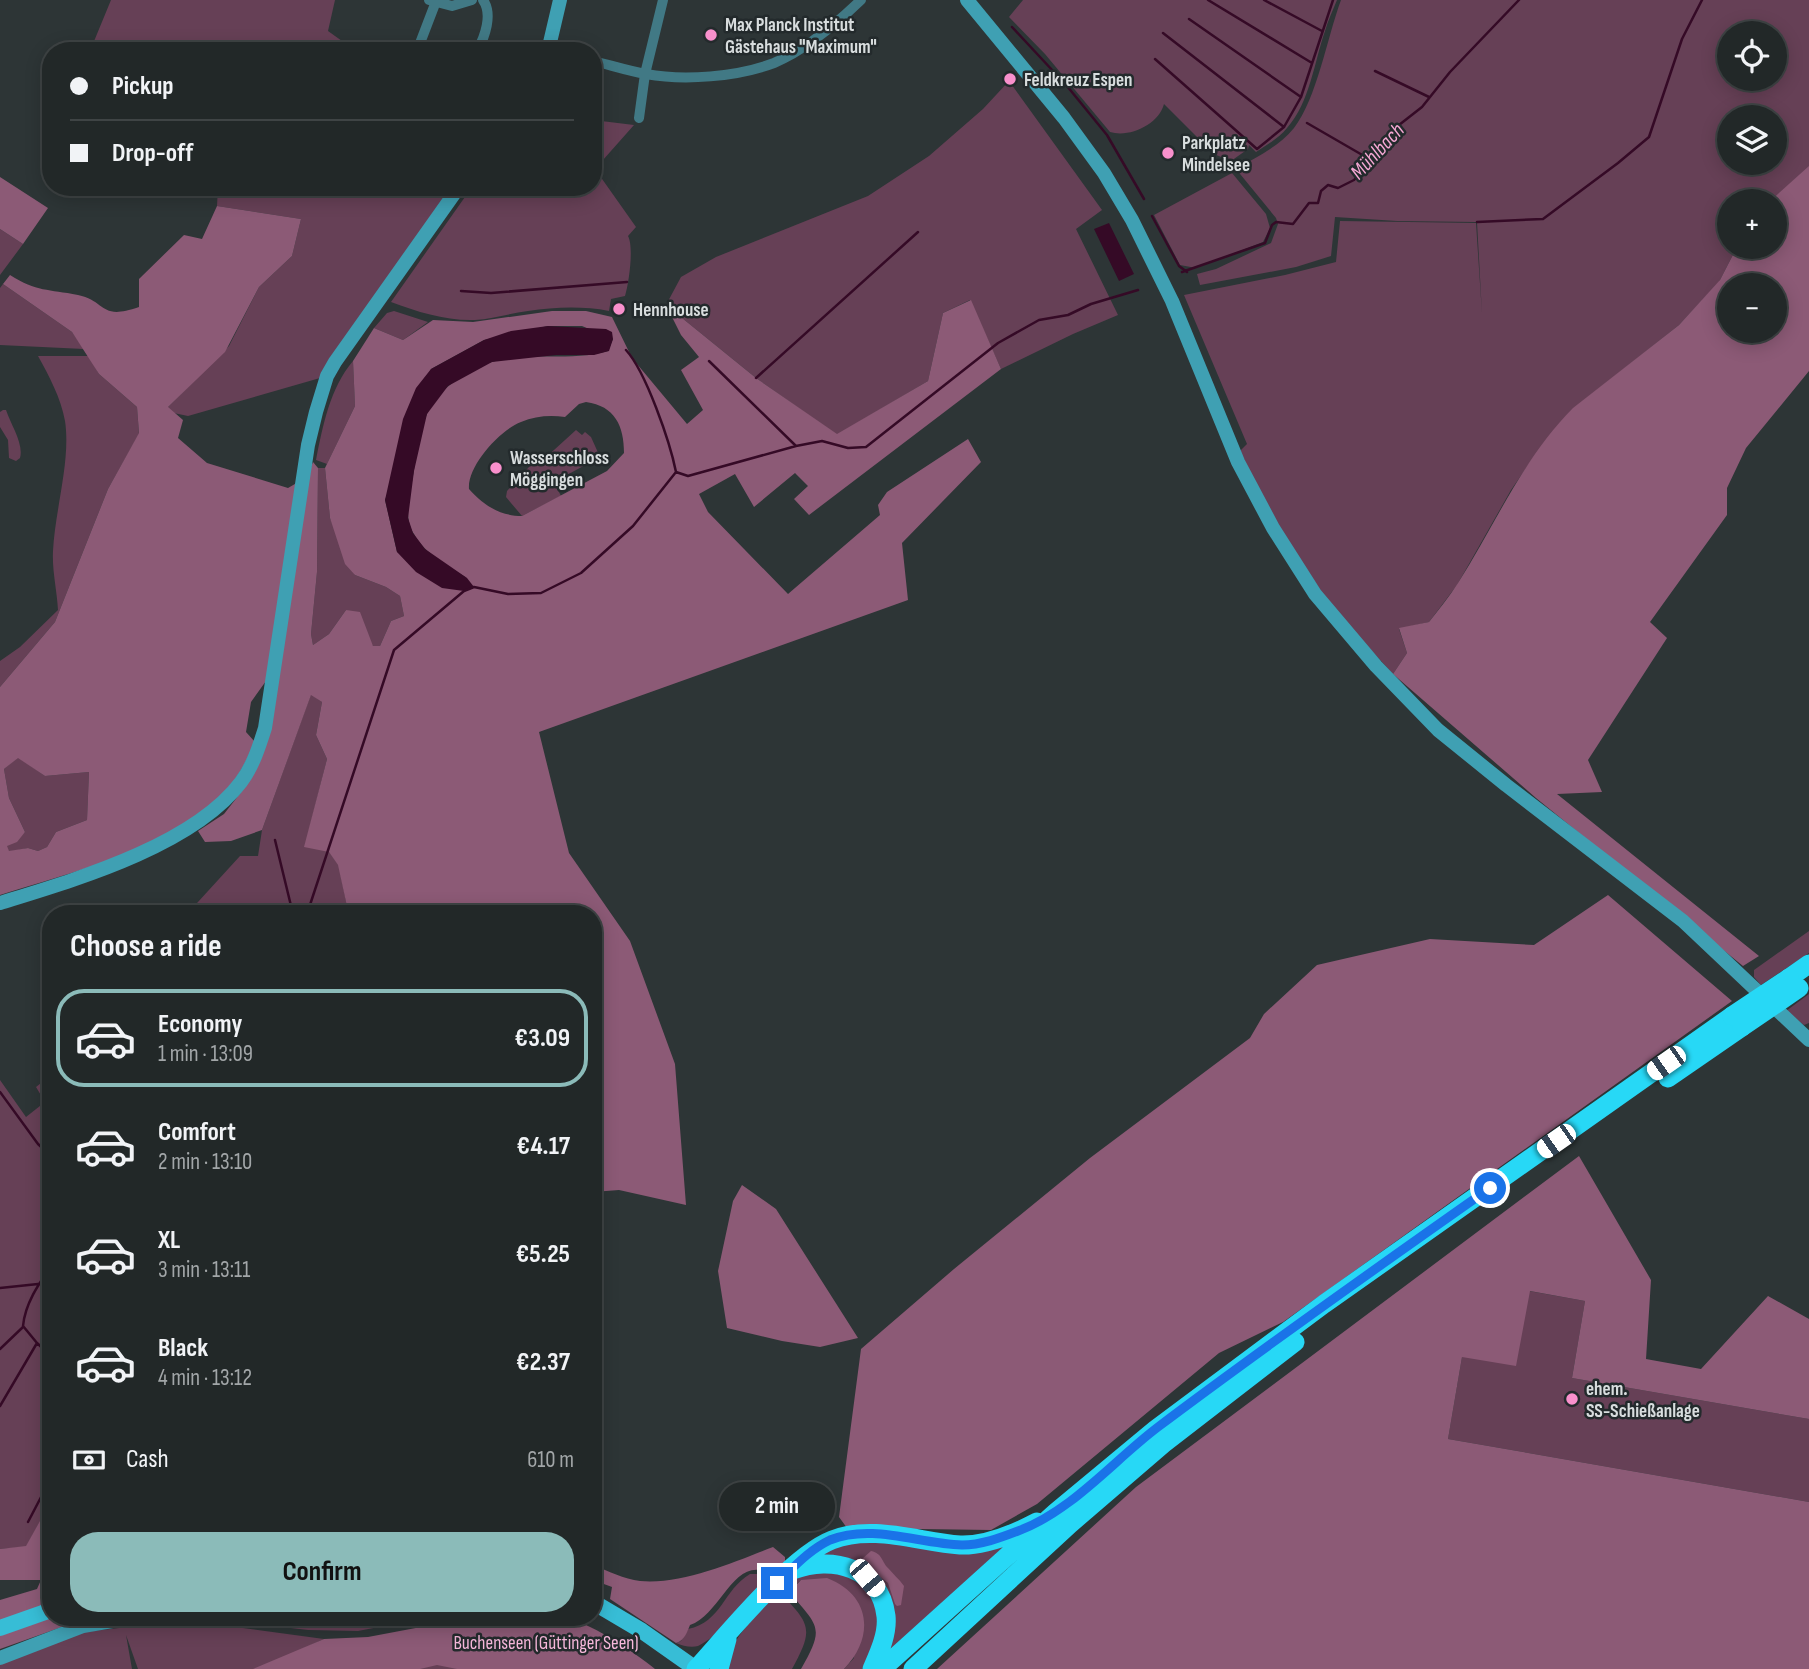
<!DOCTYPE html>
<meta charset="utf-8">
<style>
:root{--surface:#222828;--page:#2e3434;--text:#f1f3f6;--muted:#a2a6a8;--line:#3f4445;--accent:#8bbbb9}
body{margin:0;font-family:"Sofia Sans Condensed",sans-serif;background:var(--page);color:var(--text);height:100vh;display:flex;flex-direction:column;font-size:26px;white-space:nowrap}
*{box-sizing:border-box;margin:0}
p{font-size:23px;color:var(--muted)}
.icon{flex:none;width:38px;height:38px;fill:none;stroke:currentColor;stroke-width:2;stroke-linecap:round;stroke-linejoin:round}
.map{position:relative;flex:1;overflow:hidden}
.side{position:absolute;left:42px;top:905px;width:560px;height:721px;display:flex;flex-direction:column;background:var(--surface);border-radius:28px;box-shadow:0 4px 18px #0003,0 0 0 2px var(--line)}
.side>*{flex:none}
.banner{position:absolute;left:42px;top:42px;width:560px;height:154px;border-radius:28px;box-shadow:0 4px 18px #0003,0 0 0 2px var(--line);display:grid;align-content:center;height:154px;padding:0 28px;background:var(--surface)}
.buttons{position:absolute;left:1717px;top:21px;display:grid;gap:14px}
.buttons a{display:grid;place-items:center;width:70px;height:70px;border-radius:50%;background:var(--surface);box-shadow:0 4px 18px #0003,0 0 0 2px var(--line);font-size:35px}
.end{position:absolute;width:32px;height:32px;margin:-16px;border:9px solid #1a73e8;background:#fff;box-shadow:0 0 0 4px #fff}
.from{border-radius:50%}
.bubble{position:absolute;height:49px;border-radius:24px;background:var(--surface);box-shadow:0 4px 18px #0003,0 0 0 2px var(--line);font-size:23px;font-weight:700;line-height:49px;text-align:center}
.car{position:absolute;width:21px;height:42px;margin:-21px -10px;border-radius:9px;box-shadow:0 0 5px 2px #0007;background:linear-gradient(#fff 24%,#345 0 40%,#fff 0 76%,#345 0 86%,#fff 0)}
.banner b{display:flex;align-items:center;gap:24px;height:66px;font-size:26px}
.banner b+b{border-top:2px solid var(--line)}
.banner i{width:18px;height:18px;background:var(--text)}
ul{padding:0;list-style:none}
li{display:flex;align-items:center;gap:21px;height:98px;margin:0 14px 10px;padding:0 14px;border:4px solid transparent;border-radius:28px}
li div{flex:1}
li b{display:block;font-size:26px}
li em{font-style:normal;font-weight:700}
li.current{border-color:var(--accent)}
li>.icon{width:63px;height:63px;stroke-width:1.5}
h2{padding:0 28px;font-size:32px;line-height:84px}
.pay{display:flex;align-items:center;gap:18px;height:77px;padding:0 28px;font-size:26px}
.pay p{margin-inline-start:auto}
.primary-button{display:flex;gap:14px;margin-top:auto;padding:14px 28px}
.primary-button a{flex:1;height:80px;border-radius:28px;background:var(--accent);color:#111;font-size:28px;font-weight:700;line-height:80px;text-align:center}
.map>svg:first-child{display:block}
.green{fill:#664056;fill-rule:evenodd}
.forest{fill:#8c5a76;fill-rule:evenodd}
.water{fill:#350a26}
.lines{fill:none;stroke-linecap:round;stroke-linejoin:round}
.stream{stroke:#350a26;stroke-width:2.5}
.street{stroke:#417985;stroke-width:10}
.secondary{stroke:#3fa0b3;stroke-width:14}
.primary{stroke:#37bdd6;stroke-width:16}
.highway{stroke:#27d8f6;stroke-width:19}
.highway-bridge{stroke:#27d8f6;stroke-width:19}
.route{stroke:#1a73e8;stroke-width:9}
.poi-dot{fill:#f890cc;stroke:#232a2c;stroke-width:2.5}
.labels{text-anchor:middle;stroke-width:5;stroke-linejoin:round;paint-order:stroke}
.poi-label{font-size:19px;font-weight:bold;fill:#d8ddde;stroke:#232a2c;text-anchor:start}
.park-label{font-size:19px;fill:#f7b8db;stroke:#232a2c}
.water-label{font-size:21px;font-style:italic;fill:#f6a8d4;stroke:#232a2c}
</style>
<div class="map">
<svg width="1809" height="1669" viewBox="0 0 1809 1669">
<rect width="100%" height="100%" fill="#2d3536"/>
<path class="green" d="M111 0H335L328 31 356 51H90Z
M1023 0H1337C1333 10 1328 20 1325 31 1314 63 1310 102 1287 128 1279 138 1267 145 1256 152L1249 145 1248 149 1231 161 1214 154 1164 104C1159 124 1130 138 1110 132L1045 54 1009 17Z
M1341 0H1809V167L1770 201H1729V247H1737L1719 282 1679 325 1573 409 1533 458 1511 490 1457 585 1429 622 1399 629 1407 653 1393 674 1334 610 1275 524 1239 452 1247 444 1184 295 1285 275 1336 262 1340 221 1476 223 1482 314 1477 222 1397 221 1335 217 1331 256 1296 267 1200 285 1197 274 1216 269 1271 243 1278 224 1276 218 1236 169C1256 157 1279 147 1294 128 1317 98 1327 38 1341 0ZM1729 33H1774V79H1729ZM1729 117H1774V163H1729Z
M1009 81 1102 210 1076 229 1118 315 1073 334 1001 369 970 300 943 313 928 381 837 435 756 378 666 305 681 277 716 257 868 196 929 156 983 109Z
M593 120 634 125 595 169 636 227 628 236C634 247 629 283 625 296L611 299 609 311C583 306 555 307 528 311 511 313 493 319 475 320 446 321 418 312 391 302L472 187H593Z
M1232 173 1266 214 1270 228 1263 242 1196 268 1180 265 1154 215Z
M218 187H453L327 376 188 416 164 411 229 346 259 287 292 256 301 219 217 206Z
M0 229 23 244 0 275Z
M3 284 72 332 84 349 0 345V288Z
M394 311 428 322 403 340 374 328 387 313Z
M38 356H89L99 374 137 407 139 434 108 489 55 622 0 687V661L20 647 58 610C57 590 52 571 53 551 55 510 71 460 65 421 61 398 49 376 38 356Z
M353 361 355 406 327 464 316 460C323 425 330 388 353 361Z
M3 410H6C11 425 24 444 20 458L16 461 9 458 8 440 0 427V412Z
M576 430 582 435 585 432 591 437 600 457 554 482 561 496 522 516 506 497 507 491 539 456 543 460Z
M318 468H325L330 518 355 575 386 587 400 596 404 616 391 621 380 646H373L346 610 329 634 313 645 311 634 317 572Z
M311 694 322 702 316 735 327 759 305 846 329 851 339 866 348 911 346 914H187L240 856H258L262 830Z
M18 757 45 776 89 772 87 820 56 832 47 847 38 851 28 848 9 852 6 846 25 832 9 798 4 769Z
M1809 931V953L1761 985 1754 977V970Z
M1809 994V1023L1804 1025 1786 1011Z
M51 1075V1501L26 1547 0 1549V1080L26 1117 45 1102 36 1087Z
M1529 1291 1585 1301 1572 1378 1809 1419V1502L1448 1439 1462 1357Z
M855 1540 1005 1546 887 1653 880 1587 809 1558Z
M836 1569 872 1592 881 1631 862 1669H844L854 1658 801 1580 792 1588 787 1584 795 1577Z
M750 1574H757L768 1580C751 1597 719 1637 698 1646 691 1648 683 1646 676 1643L681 1641 688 1629C722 1622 723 1590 750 1574Z
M780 1593C812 1625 813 1630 792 1669H726C728 1640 757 1616 775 1594L777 1596Z
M196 1617H431L358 1631 308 1630Z
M500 1617 645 1669H138L126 1635 132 1669H0V1663L75 1633 128 1627V1622L157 1621 220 1625 324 1639 298 1651Z"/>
<path class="forest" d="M1809 166V371L1746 448 1727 488V515L1650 622 1667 638 1588 760 1602 792 1557 794 1759 956 1743 966 1536 798 1393 674 1407 653 1399 628 1429 622C1439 609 1449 597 1458 583 1495 525 1523 458 1573 408L1679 325 1720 280 1737 247H1774V201H1770ZM1729 285H1774V331H1729Z
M0 177 48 208 23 244 0 229Z
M217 206 301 219 292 256 259 287 225 352 168 407 183 420 178 438 207 463 288 488 307 477 313 462 318 468 317 572 311 634 313 645 329 634 346 610 360 612 373 646H380L391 621 404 616 400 596 386 587 355 575 345 564 330 518 325 468 355 406 353 361 374 328 403 340 433 320 473 322 552 311H586L612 317 632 358 687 424 703 410 681 370 699 357 681 335 666 305 756 378 837 434 928 381 943 313 971 300 1001 369 809 515 794 499 808 486 795 473 754 507 735 474 699 494 708 512 788 594 880 515 878 505 887 492 968 439 981 462 902 543 908 600 539 732 569 853 630 941 675 1064 686 1205 619 1190 593 1192V914L346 913 348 911 338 865 329 852 304 847 327 759 316 735 322 702 311 695 262 830 231 841 205 842 198 831 224 814 242 791 258 761 271 674 251 702 246 732 255 742C246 763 234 785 217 801 162 852 71 872 0 895V687L55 622 108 489 139 433 137 407 99 374 72 332 3 284 10 275C37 292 48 289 78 295 107 301 99 321 139 307V279L184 235 202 239ZM548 326H582L613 339 608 351C572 362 529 351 492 362 466 369 438 390 427 414 418 434 416 461 412 482 409 499 404 519 414 534 425 554 448 566 467 578L397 552 385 500 431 369 484 340ZM586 402C615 406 624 426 624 453L607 471 522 516C500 516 483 505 469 489 467 466 500 430 521 422 535 416 550 415 565 417L579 404ZM18 758 45 776 89 772 87 820 56 832 47 847 38 851 28 848 9 851 7 846 17 842 25 832 9 798 4 769Z
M1608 895 1732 1001 1283 1322 1219 1353 1037 1504 991 1530 847 1528 839 1517 861 1349 954 1269 1090 1158 1250 1038 1264 1014 1317 965 1430 939 1534 945Z
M1579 1156 1651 1280 1646 1359 1701 1369 1768 1296 1809 1319V1419L1572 1378 1585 1301 1530 1291 1516 1366 1462 1357 1448 1439 1809 1502V1669H937L1136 1487Z
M742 1185 776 1209 858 1338 820 1347 782 1341 727 1328 718 1271 733 1201Z
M51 1501V1617H90L0 1649V1600L37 1589 41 1580H0V1549L26 1546Z
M773 1547 785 1557V1566L771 1574C734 1553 722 1614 690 1625 687 1632 685 1640 676 1643L610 1599 612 1587 593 1580V1565C608 1571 624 1579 640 1581 682 1585 734 1562 773 1547Z
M871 1551C883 1554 881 1561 888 1568 893 1574 899 1579 904 1586L901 1605 897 1606 895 1604 888 1583 863 1563 862 1559Z
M827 1578C871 1595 875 1637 844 1669H801C825 1627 819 1627 789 1592L801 1580Z
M474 1617C502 1617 532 1614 561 1617 585 1619 636 1653 655 1669H457L437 1665 420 1669H253L324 1639 368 1637Z"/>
<path class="water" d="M1109 223 1134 274 1119 281 1094 229Z
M548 326 606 329 612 332 613 339 609 351 594 355H556L492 362 448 386 427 414 414 471 408 518 413 533 425 549 467 578 474 587 464 591 442 588 416 572 397 552 385 500 403 419 416 388 431 369 484 340 511 331Z"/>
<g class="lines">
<path class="stream" d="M1208 0 1312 63
M1264 0 1322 31
M1189 19 1301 97
M1012 27 1067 86 1107 135 1144 199
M1163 33 1284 127
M1155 59 1257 149 1284 127 1301 97 1333 0
M1375 71 1429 97
M1307 123 1371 160
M1152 216 1179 266 1187 272
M1477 222 1543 219 1618 163 1649 137 1682 39 1702 0
M1182 272 1265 243 1272 225 1276 222 1293 224 1309 203H1318L1321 191 1328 185 1338 188 1354 180 1387 144 1399 125 1422 107 1450 72 1519 0
M461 291 491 293 627 282
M626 350C646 372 670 442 676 472L688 476 796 446
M709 361 796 446 822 441 848 448 866 447 998 343 1039 320 1068 315 1091 304 1138 290
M756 378 918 232
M275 840 293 914
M307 914 394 650 464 591 474 587 508 594 541 593 581 573 633 526 676 472
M0 1092 38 1144 51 1156
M51 1266C38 1285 25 1304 23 1326L37 1343 51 1356
M0 1288 38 1284
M0 1349 23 1327
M0 1406 37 1343
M28 1522 51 1478"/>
<path class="street" d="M429 0 452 6 472 0
M417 51 435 4
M477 51C485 37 493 14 483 0
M593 61C610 65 628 71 646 74 684 81 737 77 774 63 806 50 836 24 861 0
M639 118 645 74 663 0"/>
<path class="secondary" d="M967 0 1064 118 1104 173 1132 220 1172 301 1238 462 1273 528 1315 594 1376 666 1438 730 1506 785 1683 921 1809 1040
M548 51 560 0
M0 903C74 880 193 846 241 782 253 766 259 747 265 728L308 445 316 412 327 376 335 362 459 187
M0 1658 83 1626 136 1617"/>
<path class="primary" d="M593 1602 642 1631 696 1669
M0 1628 51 1610"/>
<path class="highway" d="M1789 978 1809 964
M1668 1078 1742 1027
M793 1570C832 1555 880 1567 886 1616 888 1634 879 1653 872 1669
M696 1669C728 1634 791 1556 832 1540 872 1524 919 1542 960 1545 986 1546 1014 1534 1037 1522
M719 1669 727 1639
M882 1669 1056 1512 1156 1429 1324 1304 1732 1016
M913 1669 1070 1524 1163 1444 1295 1342"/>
<path class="highway-bridge" d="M1732 1016 1789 978
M1742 1027 1799 988"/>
</g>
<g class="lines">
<path class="route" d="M777 1583C794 1567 809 1550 830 1540 872 1523 919 1544 962 1545 981 1545 1000 1538 1018 1531 1072 1511 1113 1461 1158 1427 1267 1345 1379 1266 1490 1188"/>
</g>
<g class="poi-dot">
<circle cx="711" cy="35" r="7"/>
<circle cx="1010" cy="79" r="7"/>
<circle cx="1168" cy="153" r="7"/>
<circle cx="619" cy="309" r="7"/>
<circle cx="496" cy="468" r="7"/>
<circle cx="1572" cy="1399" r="7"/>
</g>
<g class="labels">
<g class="poi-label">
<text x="725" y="31">Max Planck Institut<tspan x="725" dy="22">Gästehaus "Maximum"</tspan></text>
<text x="1024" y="86">Feldkreuz Espen</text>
<text x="1182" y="149">Parkplatz<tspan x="1182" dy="22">Mindelsee</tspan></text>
<text x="633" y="316">Hennhouse</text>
<text x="510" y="464">Wasserschloss<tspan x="510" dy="22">Möggingen</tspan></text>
<text x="1586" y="1395">ehem.<tspan x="1586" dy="22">SS-Schießanlage</tspan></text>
</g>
<g class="park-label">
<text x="546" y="1649">Buchenseen (Güttinger Seen)</text>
</g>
<g class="water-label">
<text transform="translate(1377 151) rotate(-47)" y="7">Mühlbach</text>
</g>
</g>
</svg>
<div class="buttons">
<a><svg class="icon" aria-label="locate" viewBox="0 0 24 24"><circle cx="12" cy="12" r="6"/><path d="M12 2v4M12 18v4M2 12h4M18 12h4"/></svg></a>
<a><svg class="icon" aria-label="layers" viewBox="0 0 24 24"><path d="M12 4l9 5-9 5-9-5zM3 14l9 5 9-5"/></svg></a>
<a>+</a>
<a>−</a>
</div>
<i class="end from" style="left:1490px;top:1188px"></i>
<i class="end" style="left:777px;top:1583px"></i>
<div class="bubble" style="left:719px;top:1482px;width:116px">2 min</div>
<i class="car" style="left:1666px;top:1063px;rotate:235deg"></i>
<i class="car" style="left:1556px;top:1141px;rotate:235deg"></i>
<i class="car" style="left:867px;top:1578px;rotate:140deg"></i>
<div class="banner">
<b><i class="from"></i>Pickup</b>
<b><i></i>Drop-off</b>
</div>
<section class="side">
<h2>Choose a ride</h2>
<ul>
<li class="current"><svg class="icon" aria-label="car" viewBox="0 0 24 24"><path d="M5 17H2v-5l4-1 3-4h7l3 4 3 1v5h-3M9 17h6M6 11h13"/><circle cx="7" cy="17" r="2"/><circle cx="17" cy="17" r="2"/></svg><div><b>Economy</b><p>1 min · 13:09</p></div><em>€3.09</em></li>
<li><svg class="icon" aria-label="car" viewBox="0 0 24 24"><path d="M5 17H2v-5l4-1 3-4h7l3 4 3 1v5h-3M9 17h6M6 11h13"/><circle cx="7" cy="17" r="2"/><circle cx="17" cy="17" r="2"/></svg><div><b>Comfort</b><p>2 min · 13:10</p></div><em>€4.17</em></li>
<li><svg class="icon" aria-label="car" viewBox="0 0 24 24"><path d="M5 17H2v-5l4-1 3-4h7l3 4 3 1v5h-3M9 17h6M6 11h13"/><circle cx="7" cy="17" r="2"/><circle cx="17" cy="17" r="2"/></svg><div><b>XL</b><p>3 min · 13:11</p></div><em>€5.25</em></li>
<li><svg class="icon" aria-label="car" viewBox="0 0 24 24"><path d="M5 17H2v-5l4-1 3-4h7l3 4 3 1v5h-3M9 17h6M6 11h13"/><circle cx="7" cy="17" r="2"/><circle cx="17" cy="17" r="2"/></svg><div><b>Black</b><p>4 min · 13:12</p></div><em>€2.37</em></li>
</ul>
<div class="pay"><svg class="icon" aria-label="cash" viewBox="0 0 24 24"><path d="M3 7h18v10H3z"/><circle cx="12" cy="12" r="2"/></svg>Cash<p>610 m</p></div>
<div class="primary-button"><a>Confirm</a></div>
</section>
</div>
